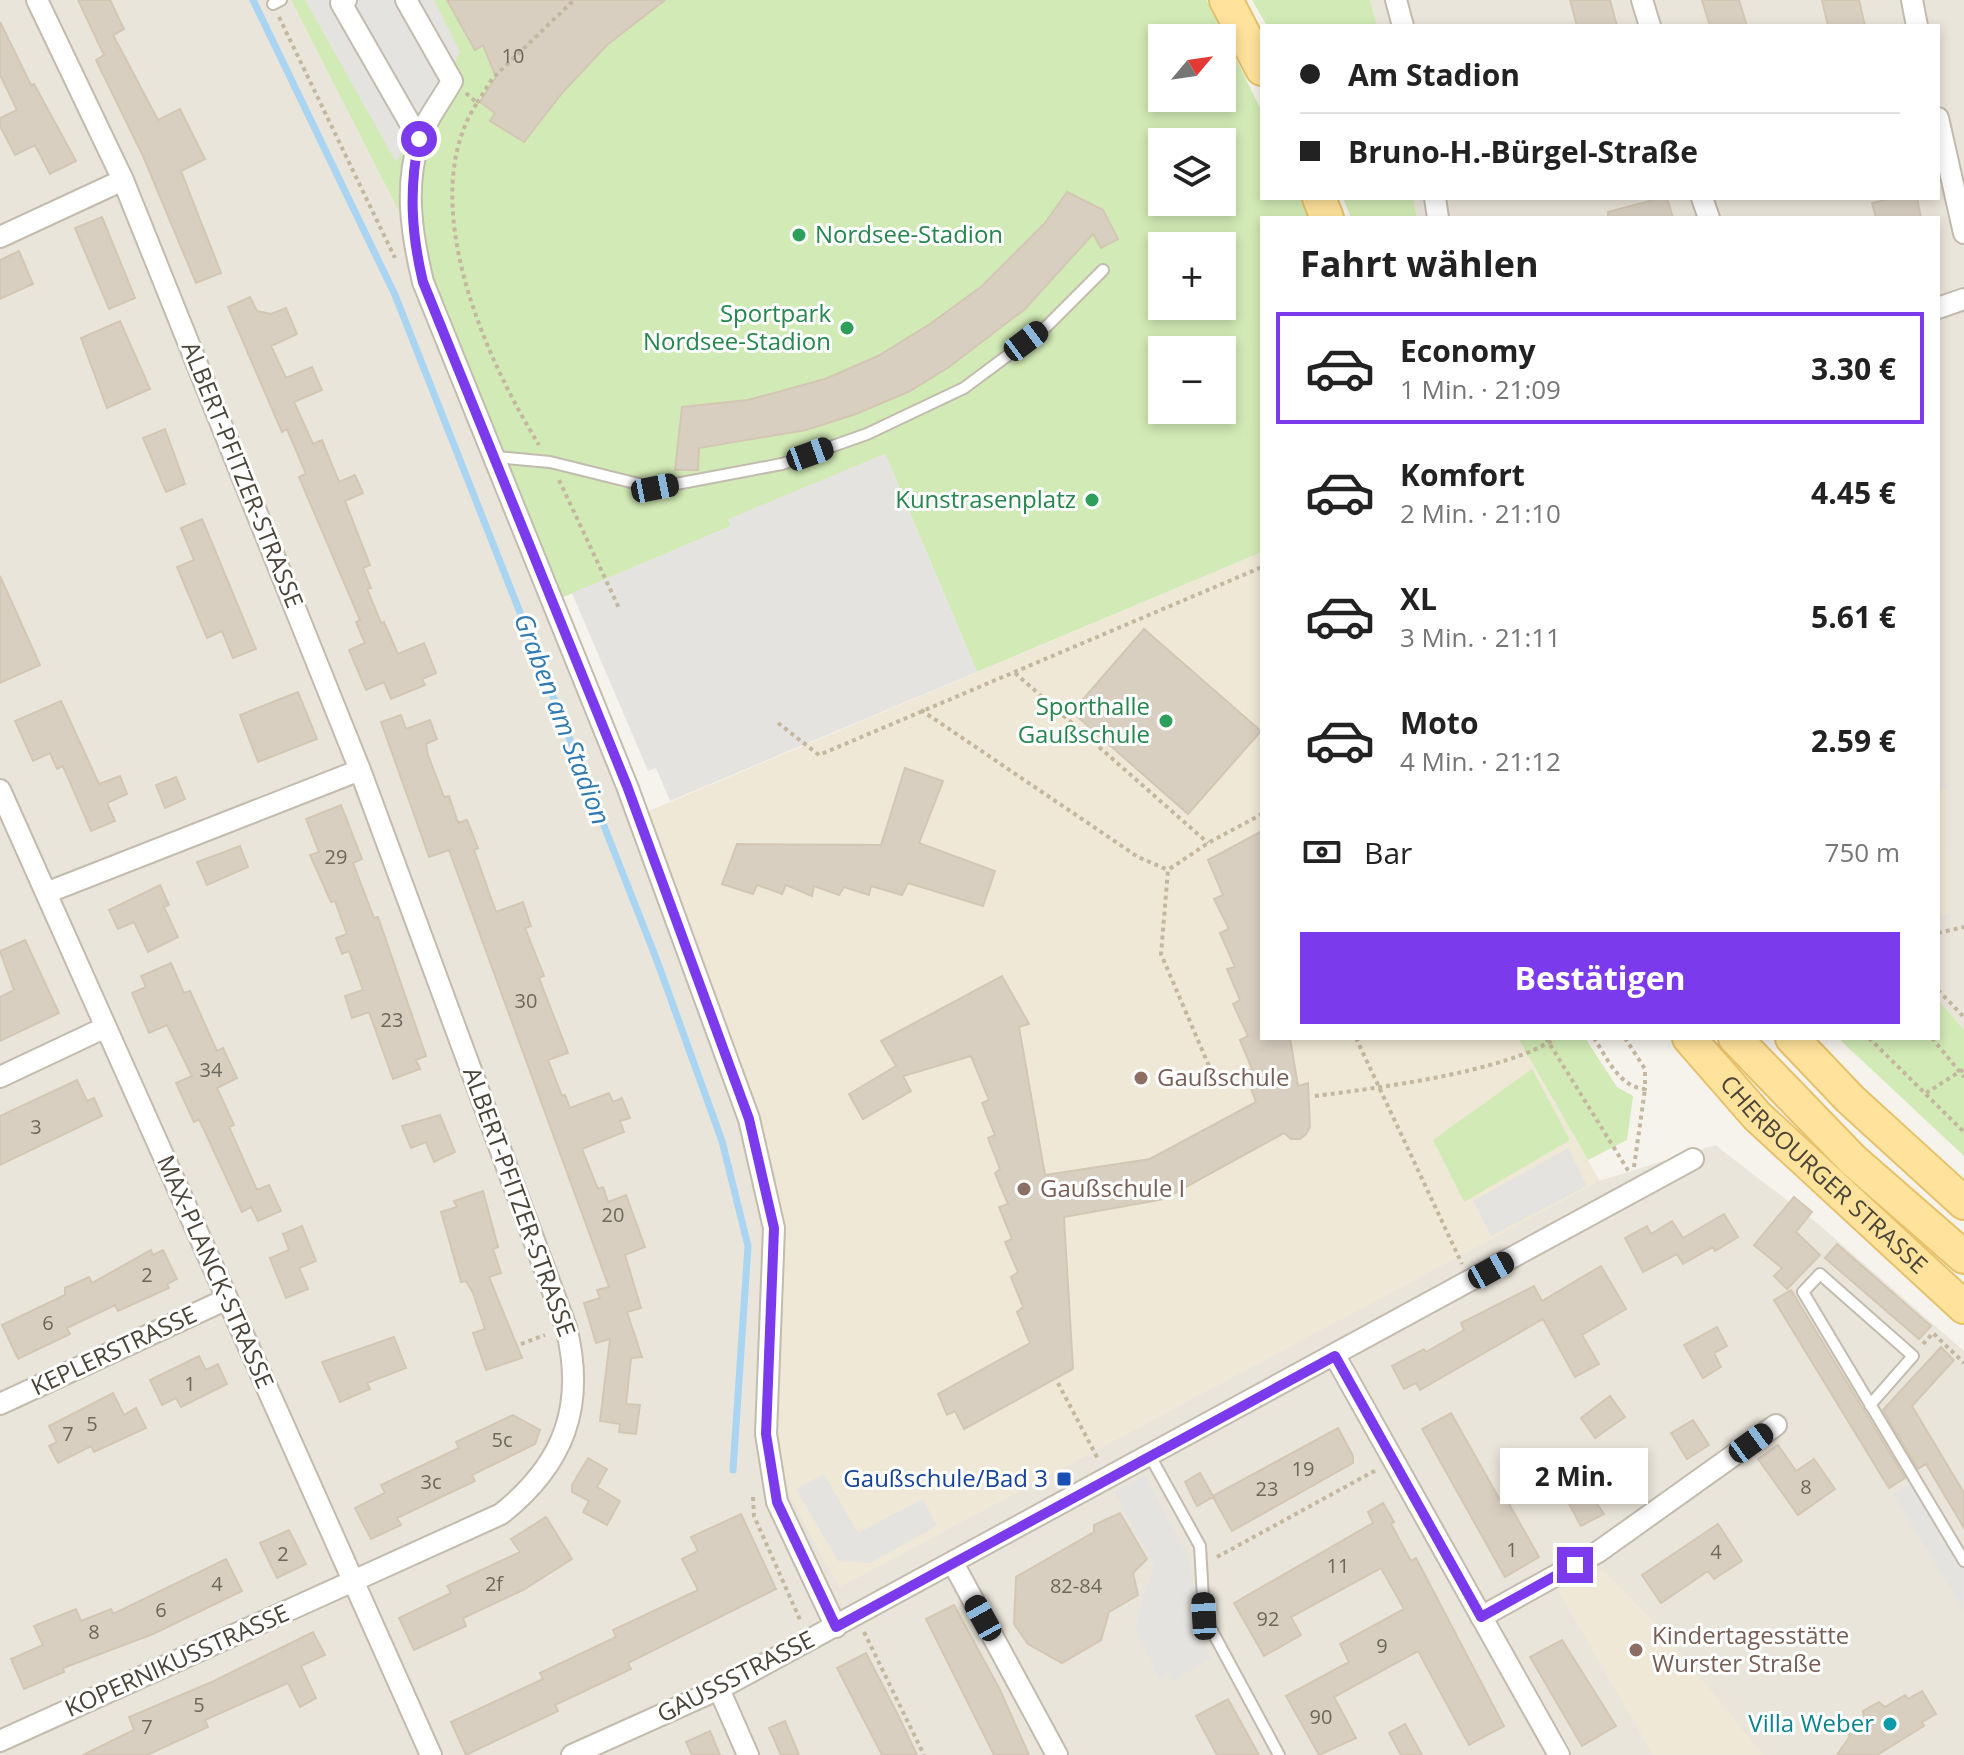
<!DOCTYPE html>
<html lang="de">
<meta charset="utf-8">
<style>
:root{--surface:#fff;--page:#f6f6f6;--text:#222;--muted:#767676;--line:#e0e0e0;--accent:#7c3aed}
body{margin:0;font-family:"Open Sans",sans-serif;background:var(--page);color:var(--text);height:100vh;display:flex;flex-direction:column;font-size:30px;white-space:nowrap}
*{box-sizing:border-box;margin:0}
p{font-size:26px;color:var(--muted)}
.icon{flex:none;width:44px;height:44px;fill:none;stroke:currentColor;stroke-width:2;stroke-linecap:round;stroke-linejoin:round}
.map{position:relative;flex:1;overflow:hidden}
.side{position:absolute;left:1260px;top:216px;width:680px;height:824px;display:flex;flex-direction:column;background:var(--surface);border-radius:0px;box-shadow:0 4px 12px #0003}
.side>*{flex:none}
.guide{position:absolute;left:1260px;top:24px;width:680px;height:176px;border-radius:0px;box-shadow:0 4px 12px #0003;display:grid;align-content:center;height:176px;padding:0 40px;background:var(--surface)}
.needle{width:52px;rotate:61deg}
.fabs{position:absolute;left:1148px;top:24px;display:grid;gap:16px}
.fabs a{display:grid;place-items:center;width:88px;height:88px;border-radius:0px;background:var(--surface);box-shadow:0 4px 12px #0003;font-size:40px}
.end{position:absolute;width:36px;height:36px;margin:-18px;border:10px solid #7c3aed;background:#fff;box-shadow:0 0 0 4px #fff}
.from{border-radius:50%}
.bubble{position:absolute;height:56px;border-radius:0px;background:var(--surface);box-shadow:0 4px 12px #0003;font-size:26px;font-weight:700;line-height:56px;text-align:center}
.car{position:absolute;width:24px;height:48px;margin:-24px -12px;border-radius:10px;box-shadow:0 0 6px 2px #0007;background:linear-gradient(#222 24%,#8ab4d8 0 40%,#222 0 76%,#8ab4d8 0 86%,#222 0)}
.guide b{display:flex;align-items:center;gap:28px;height:76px;font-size:30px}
.guide b+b{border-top:2px solid var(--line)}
.guide i{width:20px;height:20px;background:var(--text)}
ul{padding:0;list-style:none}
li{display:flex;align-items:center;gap:24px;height:112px;margin:0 16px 12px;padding:0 24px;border:4px solid transparent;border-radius:0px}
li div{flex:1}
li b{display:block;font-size:30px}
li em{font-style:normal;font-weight:700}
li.current{border-color:var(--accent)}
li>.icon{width:72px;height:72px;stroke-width:1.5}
h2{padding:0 40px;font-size:36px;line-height:96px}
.pay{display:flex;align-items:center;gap:20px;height:88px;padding:0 40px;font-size:30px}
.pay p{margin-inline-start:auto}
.cta{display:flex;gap:16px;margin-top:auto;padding:16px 40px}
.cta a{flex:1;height:92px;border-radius:0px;background:var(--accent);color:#fff;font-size:32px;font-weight:700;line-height:92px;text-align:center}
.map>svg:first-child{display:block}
.residential{fill:#eae5da}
.education{fill:#efe8d6}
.green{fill:#d2eab5;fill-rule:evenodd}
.parking{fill:#e5e3e0}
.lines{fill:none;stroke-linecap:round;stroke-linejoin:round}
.stream{stroke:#a9d4f2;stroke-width:7}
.building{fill:#d8cfc1;stroke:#d3c7b4;stroke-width:2}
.lane-casing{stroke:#c2bbae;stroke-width:14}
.street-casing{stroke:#c2bbae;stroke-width:24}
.primary-casing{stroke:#e6c16a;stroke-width:36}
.path{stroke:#c4b79f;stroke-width:4;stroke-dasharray:4 4;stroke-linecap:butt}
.lane{stroke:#fff;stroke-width:10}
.street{stroke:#fff;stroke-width:20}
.primary{stroke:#ffe39c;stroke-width:32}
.route{stroke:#7c3aed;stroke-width:10}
.leisure-dot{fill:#2e9e5b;stroke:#fff;stroke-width:3}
.education-dot{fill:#8d6e63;stroke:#fff;stroke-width:3}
.transit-dot{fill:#1a4fb4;stroke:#fff;stroke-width:3}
.culture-dot{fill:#0f9aa8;stroke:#fff;stroke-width:3}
.labels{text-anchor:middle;stroke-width:6;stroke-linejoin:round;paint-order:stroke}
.number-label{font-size:20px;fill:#6e675b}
.leisure-label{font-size:24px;fill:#27864d;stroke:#fff;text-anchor:end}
.street-label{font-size:24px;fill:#4b4439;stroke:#fff}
.education-label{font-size:24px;fill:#785e54;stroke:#fff;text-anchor:start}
.transit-label{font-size:24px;fill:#164399;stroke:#fff;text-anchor:end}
.culture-label{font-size:24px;fill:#0d838f;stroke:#fff;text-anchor:end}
.water-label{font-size:26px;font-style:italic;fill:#2e7ab2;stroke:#fff}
</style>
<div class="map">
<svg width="1964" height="1755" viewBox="0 0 1964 1755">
<rect width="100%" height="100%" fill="#f6f3ec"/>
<path class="residential" d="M0 0H291L435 282 644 813 783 1228 782 1288 839 1587 1599 1181 1715 1145 1817 1223 1964 1351V1755H0Z
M1370 0H1964V1034L1938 1011V218H1417L1413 198H1938V26H1377Z"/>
<path class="education" d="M1262 552V1038H1518L1600 1181 839 1587 791 1498 771 1435 783 1228 644 813Z
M1938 790H1948L1949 913 1938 915Z
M1602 1569 1660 1628 1763 1755H1653L1558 1590Z"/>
<path class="green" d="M291 0H1207L1262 112V198H1301L1310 218H1262V552L977 672 885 454 729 520 731 526 561 598 435 282ZM1162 38H1222V98H1162ZM1162 142H1222V202H1162ZM1162 246H1222V306H1162ZM1162 350H1222V410H1162Z
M1252 0H1370L1377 26H1267Z
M1343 198H1413L1417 218H1351Z
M1938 1000 1964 1030V1156L1838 1038H1938Z
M1518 1038H1585L1617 1087 1633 1096 1627 1140 1588 1160Z
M1532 1069 1570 1140 1464 1202 1433 1140Z"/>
<path class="parking" d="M305 0H434L460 52 396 162Z
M885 454 977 672 670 801 656 768 648 771 572 593 731 526 728 519Z
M1568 1148 1587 1186 1491 1236 1473 1201Z
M824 1474 858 1533 923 1499 937 1526 870 1563 838 1561 796 1489Z
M1145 1476 1189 1558 1199 1634 1211 1658 1172 1682 1168 1675 1159 1679 1136 1629 1144 1592 1155 1566 1114 1492Z
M1917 1479 1964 1557V1611L1893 1494Z"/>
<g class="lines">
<path class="stream" d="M253 0 395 295 656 958 722 1141 748 1246 733 1470"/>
</g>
<path class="building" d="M78 0H110L124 29 113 35 158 120 180 109 205 159 181 171 221 273 196 283 143 156 96 60 104 55Z
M447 0H665L607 45 563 92 524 142 490 121 495 113 480 102 496 77 483 45 475 50Z
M1570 0H1610L1617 26H1577Z
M1702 0H1739L1747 26H1710Z
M1822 0H1859L1865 26H1828Z
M0 22 31 85 34 84 76 161 50 174 35 145 15 155 0 126V118L17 110 0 75Z
M1067 192 1103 210 1118 239 1101 248 1093 234 1025 309 949 367 910 391 856 414 806 430 699 448 698 470H675L682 407 748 400 825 379 878 356 930 324 982 286 1045 223Z
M1661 198H1667L1673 218H1608V212Z
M1893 198H1917L1921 218H1876L1872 203Z
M102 217 135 298 109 309 75 228Z
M19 251 33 284 0 299V260Z
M250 297 257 311 271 314 286 308 297 334 271 346 286 378 312 367 322 390 294 402 313 444 322 440 339 482 355 475 363 493 345 501 370 565 363 568 371 588 367 589 381 623 384 622 398 654 424 643 436 673 422 679 425 685 391 699 384 682 366 690 358 671 349 650 365 643 356 622 360 620 299 477 306 474 287 429 282 432 228 307Z
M120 321 150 389 107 408 81 338Z
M165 429 185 484 166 492 143 438Z
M202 519 256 649 233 658 222 631 207 638 177 567 194 560 181 528Z
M0 576 40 665 0 683Z
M1144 629 1261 731 1188 814 1072 712Z
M298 692 317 739 258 762 240 715Z
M61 701 99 784 120 776 127 794 107 803 115 821 91 831 63 766 57 769 50 753 33 761 15 721Z
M401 715 406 729 430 720 437 739 426 744 428 755 444 797 449 796 458 823 467 820 478 848 474 850 496 912 523 902 531 926 525 928 544 976 539 978 568 1053 548 1060 562 1096 565 1095 570 1108 609 1093 613 1102 622 1098 630 1118 620 1121 624 1132 582 1149 598 1189 603 1187 608 1202 626 1195 645 1247 625 1255 641 1308 627 1312 642 1357 631 1358 626 1404 640 1405 636 1434 619 1432 620 1424 600 1421 610 1339 596 1343 584 1303 600 1298 597 1290 609 1287 449 850 429 857 415 817 381 722Z
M905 768 943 781 919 843 995 871 983 906 908 883 902 895 871 886 869 895 844 887 839 895 814 886 812 896 786 885 782 894 757 885 753 894 722 884 737 844 881 845Z
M176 777 185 799 165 808 156 785Z
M341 805 362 859 353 863 374 918 378 917 426 1056 416 1060 420 1069 393 1079 369 1012 352 1018 345 996 363 990 349 951 342 954 336 938 347 934 335 901 331 902 310 855 319 852 306 819Z
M1262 831V1038H1290L1298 1086 1308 1083 1310 1127 1306 1134 1300 1139H1291L1284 1133 1164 1199 1064 1217 1073 1369 964 1429 955 1411 947 1415 938 1394 1030 1343 1017 1312 1023 1307 1011 1277 1018 1272 1005 1242 1012 1239 999 1207 1008 1204 995 1173 1000 1169 988 1138 995 1135 982 1103 989 1100 971 1056 903 1076 911 1091 863 1119 849 1094 896 1066 881 1041 1002 976 1029 1024 1019 1027 1045 1175 1150 1159 1256 1102 1245 1073 1252 1069 1240 1040 1248 1036 1233 1004 1240 1000 1227 969 1235 967 1220 933 1229 929 1214 899 1223 895 1208 860Z
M240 846 248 867 207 885 197 862Z
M160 885 169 905 164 907 178 937 148 952 134 922 118 929 109 910Z
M25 940 59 1013 0 1041V997L14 990 0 951Z
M171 963 184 993 190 991 217 1051 223 1048 237 1078 217 1088 234 1125 229 1127 257 1190 269 1185 281 1211 258 1221 251 1207 242 1212 199 1119 194 1122 176 1083 192 1076 167 1025 149 1033 132 993 146 987 141 976Z
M77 1080 87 1101 94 1098 102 1116 0 1165V1116Z
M440 1115 455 1152 434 1162 426 1142 411 1148 402 1126Z
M483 1191 498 1247 493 1249 501 1273 489 1277 522 1358 486 1370 473 1333 485 1329 473 1293 466 1281 461 1282 441 1212 457 1207 454 1201Z
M1794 1197 1812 1212 1796 1232 1820 1255 1787 1289 1774 1276 1782 1268 1754 1245Z
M1724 1214 1738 1237 1715 1251 1713 1247 1683 1264 1677 1254 1643 1272 1625 1238 1647 1226 1651 1234 1672 1221 1683 1238Z
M302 1226 316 1261 299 1268 308 1289 286 1298 270 1258 289 1250 283 1234Z
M1837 1244 1931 1326 1919 1339 1825 1258Z
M151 1250 153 1255 163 1250 177 1279 167 1284 169 1288 118 1311 115 1305 67 1328 70 1334 18 1359 2 1325 65 1295V1288L89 1277 92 1283Z
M1601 1266 1626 1309 1582 1335 1599 1364 1575 1377 1543 1319 1420 1390 1416 1383 1404 1389 1392 1366 1424 1349 1426 1352 1464 1330 1461 1323 1534 1286 1542 1301Z
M1791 1290 1905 1478 1889 1488 1774 1300Z
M1717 1327 1727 1346 1714 1353 1721 1367 1703 1378 1684 1345Z
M394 1337 406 1368 367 1383 370 1389 340 1402 322 1362Z
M1941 1347 1954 1360 1912 1406 1964 1493V1528L1926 1464 1918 1469 1883 1410Z
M199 1356 206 1370 218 1364 227 1384 181 1407 176 1398 162 1405 150 1380Z
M113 1393 124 1415 136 1408 146 1428 94 1452 91 1446 58 1463 49 1446 57 1442 49 1426Z
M1610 1396 1625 1417 1595 1438 1581 1418Z
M1451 1413 1500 1500 1505 1497 1539 1557 1505 1577 1422 1429Z
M513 1415 540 1430 535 1444 472 1475 475 1481 397 1518 401 1525 371 1539 355 1508 385 1493 381 1485 459 1448 456 1442Z
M1693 1420 1709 1445 1687 1459 1671 1433Z
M1338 1428 1353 1456V1463L1232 1531 1213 1497 1197 1506 1185 1482 1200 1473 1213 1496Z
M1778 1445 1796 1471 1814 1459 1835 1489 1798 1515 1758 1459Z
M588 1458 607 1469 597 1487 620 1501 607 1525 583 1512 589 1501 572 1492V1485Z
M1588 1491 1604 1514 1581 1526 1568 1502Z
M1383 1503 1394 1522 1391 1524 1411 1561 1416 1558 1504 1726 1469 1745 1418 1651 1334 1697 1356 1738 1319 1755 1286 1696 1349 1662 1340 1644 1404 1609 1381 1568 1291 1617 1301 1635 1264 1656 1234 1603 1373 1523 1368 1512Z
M1120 1513 1147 1559 1133 1573 1138 1595 1109 1612 1101 1640 1062 1663 1028 1644 1014 1624 1016 1577 1094 1532V1525Z
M741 1514 776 1589 628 1663 631 1669 555 1705 558 1711 466 1755 451 1722 543 1679 540 1673 616 1637 613 1630 698 1590 682 1559 698 1551 691 1537Z
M546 1517 572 1559 523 1590 463 1618 466 1626 414 1650 399 1618 451 1593 447 1586 520 1552 511 1539Z
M1718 1524 1742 1561 1714 1579 1708 1571 1661 1603 1642 1575Z
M289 1530 306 1564 277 1578 260 1543Z
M226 1559 242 1591 153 1634 63 1668 64 1672 24 1689 11 1659 43 1645 34 1626 76 1609 81 1621 111 1609 113 1614Z
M954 1605 1000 1690 1029 1755H994L926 1619Z
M313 1632 325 1655 301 1666 316 1698 300 1707 288 1683 205 1720 208 1727 147 1755H83L134 1730 129 1717 214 1681Z
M1562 1640 1616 1726 1582 1746 1530 1657Z
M866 1653 900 1719 917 1755H882L837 1668Z
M1922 1691 1936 1714 1922 1722 1924 1726 1877 1755H1837L1850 1736 1846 1730 1864 1719 1863 1711 1879 1702 1885 1707 1905 1695 1908 1699Z
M1228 1699 1259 1755H1217L1196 1716Z
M785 1721 799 1755H781L769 1728Z
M1405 1724 1422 1755H1401L1389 1733Z
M710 1731 720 1755H692L686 1742Z"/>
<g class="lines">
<g class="lane-casing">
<path id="lane" d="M273 4 281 0
M496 457 550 462 655 488 782 464 867 434 964 388 1047 326 1103 270
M1870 1405 1913 1356 1820 1274 1803 1292 1964 1561
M1150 1456 1200 1546 1204 1616 1279 1755"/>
</g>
<g class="street-casing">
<path id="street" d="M346 0 341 3 419 139
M406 0 452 81C442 100 425 120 419 141 404 187 412 236 423 282L627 786 749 1119 774 1228 766 1434 777 1502 836 1627
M1396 0 1403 26
M1642 0 1650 26
M1912 0 1917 26
M1938 118 1964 233
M1435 198 1438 218
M1702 198 1709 218
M0 237 123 180
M1938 308 1964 299
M0 790 431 1755
M46 893 360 770
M0 1077 106 1027
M1335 1356 1559 1755
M0 1404 227 1299
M953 1563 1057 1755
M1481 1617 1598 1552 1776 1425
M719 1689 748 1755
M0 1741 501 1514C564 1464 586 1406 566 1327L360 770 123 180 37 0
M572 1755 719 1689 1693 1159"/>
</g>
<g class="primary-casing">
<g id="primary">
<path d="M1226 0 1262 69"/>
<path d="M1319 198 1327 218"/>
<path id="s1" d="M1689 1038 1757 1116 1964 1307"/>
<path d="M1735 1038 1853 1160 1964 1257"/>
<path d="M1792 1038 1850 1099 1964 1203"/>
</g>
</g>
<path class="path" d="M279 17 395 258
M466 93 477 103C414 199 485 358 539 445
M477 103 492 79 574 0
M559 480 619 608
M1015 673 1208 843
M921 710 1138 857 1168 870
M778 723 819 755 1262 567
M1938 933 1964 927
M1938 990 1964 1017
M1356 1038 1462 1264
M1546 1038 1629 1172
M1594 1038C1607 1058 1619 1087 1645 1089V1069L1625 1038
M1869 1038 1964 1132
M1932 1038 1964 1077
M1212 1073 1161 954 1168 870 1208 843 1262 814
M1926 1093 1964 1069
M1315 1096C1377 1088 1506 1072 1556 1038
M1634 1167 1645 1089
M521 1344 545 1335
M1923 1344 1933 1333 1964 1363
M1058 1383 1098 1459
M753 1497 754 1516 801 1622
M1217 1557 1378 1469
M864 1632 924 1755"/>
<use href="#lane" class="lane"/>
<use href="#street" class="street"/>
<use href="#primary" class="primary"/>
</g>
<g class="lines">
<path class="route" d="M419 139C409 189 411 232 423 282L627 786 749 1119 774 1228 766 1434 777 1502 836 1627 1335 1356 1481 1617 1575 1565"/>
</g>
<g class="leisure-dot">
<circle cx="799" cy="235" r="8"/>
<circle cx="847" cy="328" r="8"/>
<circle cx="1092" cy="500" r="8"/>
<circle cx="1166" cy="721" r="8"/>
</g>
<g class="education-dot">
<circle cx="1141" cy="1078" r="8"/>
<circle cx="1024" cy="1189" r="8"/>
<circle cx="1636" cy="1650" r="8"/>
</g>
<rect class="transit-dot" x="1056" y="1471" width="16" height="16" rx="4"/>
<circle class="culture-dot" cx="1890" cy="1724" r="8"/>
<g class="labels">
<g class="number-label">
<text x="513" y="63">10</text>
<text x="336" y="864">29</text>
<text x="526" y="1008">30</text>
<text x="392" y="1027">23</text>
<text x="211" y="1077">34</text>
<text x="36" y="1134">3</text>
<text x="613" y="1222">20</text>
<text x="147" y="1282">2</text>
<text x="48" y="1330">6</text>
<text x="190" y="1391">1</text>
<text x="92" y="1431">5</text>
<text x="68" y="1441">7</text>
<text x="502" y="1447">5c</text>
<text x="1303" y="1476">19</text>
<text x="431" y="1489">3c</text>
<text x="1806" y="1494">8</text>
<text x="1267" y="1496">23</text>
<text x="1512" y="1557">1</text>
<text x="1716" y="1559">4</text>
<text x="283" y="1561">2</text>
<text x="1338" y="1573">11</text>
<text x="217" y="1591">4</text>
<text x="494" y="1591">2f</text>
<text x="1076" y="1593">82-84</text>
<text x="161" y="1617">6</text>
<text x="1268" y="1626">92</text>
<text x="94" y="1639">8</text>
<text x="1382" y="1653">9</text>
<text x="199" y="1712">5</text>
<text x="1321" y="1724">90</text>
<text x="147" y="1734">7</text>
</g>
<g class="leisure-label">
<text x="815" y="243" text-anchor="start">Nordsee-Stadion</text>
<text x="831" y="322">Sportpark<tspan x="831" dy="28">Nordsee-Stadion</tspan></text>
<text x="1076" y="508">Kunstrasenplatz</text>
<text x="1150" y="715">Sporthalle<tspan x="1150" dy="28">Gaußschule</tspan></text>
</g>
<g class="street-label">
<text transform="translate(242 475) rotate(68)" y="8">ALBERT-PFITZER-STRASSE</text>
<text dy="8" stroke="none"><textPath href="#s1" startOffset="192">CHERBOURGER STRASSE</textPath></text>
<text transform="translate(519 1202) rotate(70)" y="8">ALBERT-PFITZER-STRASSE</text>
<text transform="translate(215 1272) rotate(66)" y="8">MAX-PLANCK-STRASSE</text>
<text transform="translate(114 1351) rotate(-25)" y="8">KEPLERSTRASSE</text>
<text transform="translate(177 1661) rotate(-24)" y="8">KOPERNIKUSSTRASSE</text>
<text transform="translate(736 1677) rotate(-27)" y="8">GAUSSSTRASSE</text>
</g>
<g class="education-label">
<text x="1157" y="1086">Gaußschule</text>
<text x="1040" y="1197">Gaußschule I</text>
<text x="1652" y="1644">Kindertagesstätte<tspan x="1652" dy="28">Wurster Straße</tspan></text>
</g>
<g class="transit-label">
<text x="1048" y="1487">Gaußschule/Bad 3</text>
</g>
<g class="culture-label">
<text x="1874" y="1732">Villa Weber</text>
</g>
<g class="water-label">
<text transform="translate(562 719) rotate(69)" y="9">Graben am Stadion</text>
</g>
</g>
</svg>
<div class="fabs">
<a><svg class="needle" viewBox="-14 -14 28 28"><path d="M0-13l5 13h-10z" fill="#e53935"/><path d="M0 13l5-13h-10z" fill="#767676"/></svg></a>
<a><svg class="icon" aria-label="layers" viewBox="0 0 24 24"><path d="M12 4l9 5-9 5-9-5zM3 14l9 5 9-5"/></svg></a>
<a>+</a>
<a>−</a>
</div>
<i class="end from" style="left:419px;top:139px"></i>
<i class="end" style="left:1575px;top:1565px"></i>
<div class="bubble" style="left:1500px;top:1448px;width:148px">2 Min.</div>
<i class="car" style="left:1026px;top:341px;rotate:53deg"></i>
<i class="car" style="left:810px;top:454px;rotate:70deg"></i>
<i class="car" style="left:655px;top:488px;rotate:79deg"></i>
<i class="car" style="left:1491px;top:1270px;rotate:61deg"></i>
<i class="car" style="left:1751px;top:1443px;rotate:54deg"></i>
<i class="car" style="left:1204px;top:1616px;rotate:357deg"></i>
<i class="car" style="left:983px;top:1618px;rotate:331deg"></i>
<div class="guide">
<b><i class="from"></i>Am Stadion</b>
<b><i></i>Bruno-H.-Bürgel-Straße</b>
</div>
<section class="side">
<h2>Fahrt wählen</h2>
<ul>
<li class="current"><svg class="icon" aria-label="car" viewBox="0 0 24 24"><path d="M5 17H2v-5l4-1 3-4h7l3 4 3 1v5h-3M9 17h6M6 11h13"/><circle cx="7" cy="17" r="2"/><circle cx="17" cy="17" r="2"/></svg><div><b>Economy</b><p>1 Min. · 21:09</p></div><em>3.30 €</em></li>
<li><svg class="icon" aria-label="car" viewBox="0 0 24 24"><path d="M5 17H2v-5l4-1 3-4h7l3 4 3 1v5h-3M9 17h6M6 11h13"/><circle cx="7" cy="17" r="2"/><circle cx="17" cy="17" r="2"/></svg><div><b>Komfort</b><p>2 Min. · 21:10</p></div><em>4.45 €</em></li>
<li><svg class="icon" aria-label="car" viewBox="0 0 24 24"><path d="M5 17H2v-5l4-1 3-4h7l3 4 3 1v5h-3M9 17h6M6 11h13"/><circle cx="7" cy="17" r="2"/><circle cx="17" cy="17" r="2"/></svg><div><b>XL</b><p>3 Min. · 21:11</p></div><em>5.61 €</em></li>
<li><svg class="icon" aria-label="car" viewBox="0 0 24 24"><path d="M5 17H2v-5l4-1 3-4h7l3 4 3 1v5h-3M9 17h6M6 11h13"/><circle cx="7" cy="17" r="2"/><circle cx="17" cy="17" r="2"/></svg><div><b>Moto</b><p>4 Min. · 21:12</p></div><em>2.59 €</em></li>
</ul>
<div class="pay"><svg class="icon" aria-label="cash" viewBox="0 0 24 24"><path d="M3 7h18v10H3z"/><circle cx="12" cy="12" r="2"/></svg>Bar<p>750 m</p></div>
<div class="cta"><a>Bestätigen</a></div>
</section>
</div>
